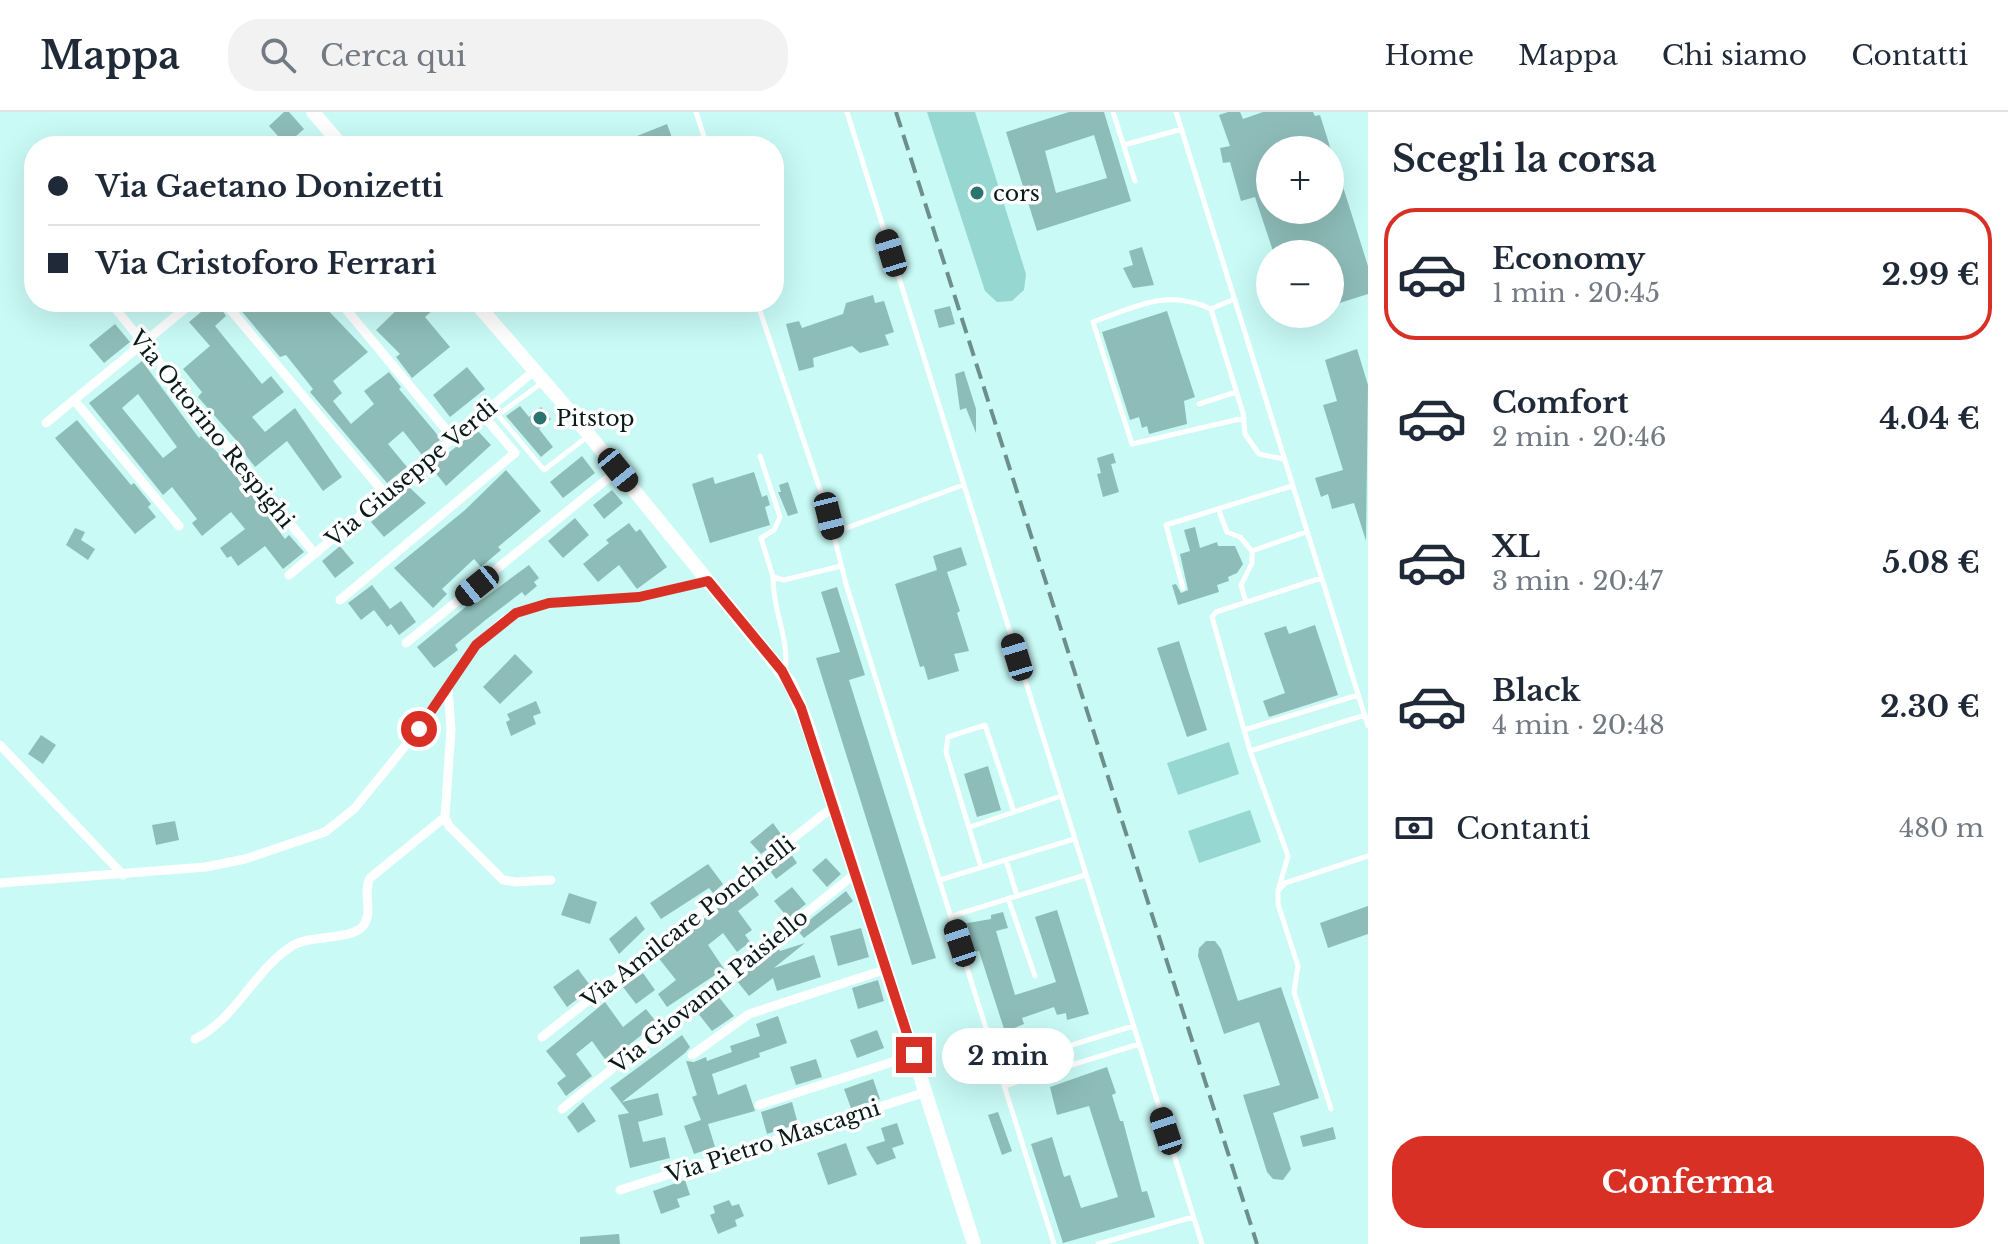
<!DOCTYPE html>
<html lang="it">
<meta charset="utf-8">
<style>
:root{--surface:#fff;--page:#f2f2f3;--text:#1f2937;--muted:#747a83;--line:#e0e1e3;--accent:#d93025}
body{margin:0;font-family:"Libre Baskerville",serif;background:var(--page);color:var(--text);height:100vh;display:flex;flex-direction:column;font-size:30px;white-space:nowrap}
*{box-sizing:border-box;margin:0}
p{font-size:26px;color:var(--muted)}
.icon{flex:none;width:44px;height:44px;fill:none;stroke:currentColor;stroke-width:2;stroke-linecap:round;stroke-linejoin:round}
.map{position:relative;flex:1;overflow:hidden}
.drawer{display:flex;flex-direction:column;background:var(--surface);width:640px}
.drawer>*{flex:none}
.hud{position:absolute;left:24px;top:24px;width:760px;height:176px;border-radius:32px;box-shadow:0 8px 32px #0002;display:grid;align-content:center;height:176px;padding:0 24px;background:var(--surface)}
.fabs{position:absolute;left:1256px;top:24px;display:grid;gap:16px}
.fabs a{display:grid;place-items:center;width:88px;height:88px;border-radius:50%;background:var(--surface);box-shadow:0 8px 32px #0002;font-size:40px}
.end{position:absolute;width:36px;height:36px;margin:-18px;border:10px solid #d93025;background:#fff;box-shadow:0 0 0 4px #fff}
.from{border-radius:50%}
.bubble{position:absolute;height:56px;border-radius:28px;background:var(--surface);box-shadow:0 8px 32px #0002;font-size:26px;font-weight:700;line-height:56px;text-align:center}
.car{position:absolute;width:24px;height:48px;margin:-24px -12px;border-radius:10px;box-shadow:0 0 6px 2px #0007;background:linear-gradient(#222 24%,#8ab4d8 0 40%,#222 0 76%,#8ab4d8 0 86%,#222 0)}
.hud b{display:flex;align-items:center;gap:28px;height:76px;font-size:30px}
.hud b+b{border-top:2px solid var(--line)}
.hud i{width:20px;height:20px;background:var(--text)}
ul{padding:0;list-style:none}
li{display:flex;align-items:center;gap:24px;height:132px;margin:0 16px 12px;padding:0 8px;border:4px solid transparent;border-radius:32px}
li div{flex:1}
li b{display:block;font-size:30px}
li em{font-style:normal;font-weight:700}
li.on{border-color:var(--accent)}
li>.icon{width:72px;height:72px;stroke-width:1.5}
h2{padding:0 24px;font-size:36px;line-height:96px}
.pay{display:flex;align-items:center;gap:20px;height:88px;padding:0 24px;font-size:30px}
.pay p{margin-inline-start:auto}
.action{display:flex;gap:16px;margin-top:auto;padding:16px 24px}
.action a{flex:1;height:92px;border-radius:32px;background:var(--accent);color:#fff;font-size:32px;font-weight:700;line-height:92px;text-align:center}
header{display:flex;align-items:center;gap:48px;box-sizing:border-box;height:112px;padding:0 40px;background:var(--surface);border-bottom:2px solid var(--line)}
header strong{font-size:38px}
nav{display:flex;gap:44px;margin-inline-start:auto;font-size:28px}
.search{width:560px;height:72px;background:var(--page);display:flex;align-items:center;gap:20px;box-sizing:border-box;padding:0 28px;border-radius:32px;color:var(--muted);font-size:30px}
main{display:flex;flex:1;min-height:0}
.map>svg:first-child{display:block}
.green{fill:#96d7d2}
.building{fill:#8ebdb9;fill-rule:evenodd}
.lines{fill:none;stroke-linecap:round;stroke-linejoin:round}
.lane{stroke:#fff;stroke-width:5}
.street{stroke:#fff;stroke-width:9}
.secondary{stroke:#fff;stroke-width:14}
.rail{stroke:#6d8f8c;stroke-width:4;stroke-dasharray:16 8;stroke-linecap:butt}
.route{stroke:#d93025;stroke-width:10}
.poi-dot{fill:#2a736f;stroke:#fff;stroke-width:3}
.labels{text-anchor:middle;stroke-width:7;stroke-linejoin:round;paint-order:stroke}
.poi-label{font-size:22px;fill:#081b19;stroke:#fff;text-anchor:start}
.street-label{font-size:22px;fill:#081b19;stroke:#fff}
</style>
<header>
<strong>Mappa</strong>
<div class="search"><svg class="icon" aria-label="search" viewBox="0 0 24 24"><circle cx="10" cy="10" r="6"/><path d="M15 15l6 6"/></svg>Cerca qui</div>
<nav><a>Home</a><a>Mappa</a><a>Chi siamo</a><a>Contatti</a></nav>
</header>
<main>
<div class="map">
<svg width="1368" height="1132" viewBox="0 0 1368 1132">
<rect width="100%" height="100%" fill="#c9faf6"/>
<path class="green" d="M927 0H975L1026 162 1024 178 1012 189 997 190 985 179Z
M1229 630 1239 662 1178 683 1167 651Z
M1250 698 1261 730 1199 751 1188 719Z"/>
<path class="building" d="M284 0H289L304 17 286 33 269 14Z
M1069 0H1104L1131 89 1037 119 1006 20ZM1094 23 1107 66 1056 81 1045 39Z
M1228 0H1240L1243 7 1263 0H1313L1315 4 1320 3 1331 38H1270V98H1330L1332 40 1368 154V182L1330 194V142H1274L1255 85 1241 89 1230 50 1223 51 1220 36 1230 34 1219 3Z
M667 12 675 34H635L632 26Z
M1142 135 1154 173 1133 176 1123 156 1133 153 1129 139Z
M873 183 875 191 884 189 894 220 885 223 889 233 860 241 852 234 813 246 814 255 799 259 786 212 799 209 802 216 843 202 846 191Z
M213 190H217L226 204 215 214 262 272 271 264 284 280 252 305 265 320 295 296 342 365 323 379 287 329 255 355 241 337 243 336 198 285 202 280 183 257 210 234 189 210Z
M234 190H320L368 240 333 269 342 281 333 289 351 312 374 292 364 279 389 260 401 275 399 277 441 327 422 343 403 319 388 332 407 355 387 371 310 280 313 277 286 243 280 245Z
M405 190H442L425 205 450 235 412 266 396 245 400 242 376 218Z
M950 194 955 212 939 216 934 198Z
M1167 199 1195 285 1184 289 1187 312 1149 322 1147 314 1142 316 1139 305 1130 308 1102 220Z
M115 212 130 230 104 251 89 233Z
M1357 237 1368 273 1366 429 1354 391 1332 397 1328 382 1321 385 1315 366 1343 358 1323 293 1337 289 1325 248Z
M142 249 199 326 201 324 225 348 285 427 289 423 304 440 283 457 265 434 238 454 231 444 227 446 220 436 245 417 231 400 202 424 192 411 197 407 172 375 163 383 89 291ZM138 282 177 335 163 346 122 296Z
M467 255 485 277 450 305 433 283Z
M964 259 976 297V321L966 296 960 298 955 262Z
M520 294 529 305 541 295 551 307 539 317 553 335 541 345 506 304Z
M77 308 131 373 134 371 151 392 148 395 156 405 135 422 55 326Z
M477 318 491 333 446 374 431 355Z
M1113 341 1116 351 1111 352 1119 380 1103 385 1097 362 1101 361 1097 346Z
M582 344 595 361 563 386 550 370Z
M506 358 541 399 498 435 501 438 481 455 474 447 442 477 447 482 433 496 394 456 465 398Z
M754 360 762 385 767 383 770 393 765 395 770 413 710 431 692 372 713 365 715 372Z
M788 370 798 401 788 404 778 380H781L779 373Z
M408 374 426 391 384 425 371 410 400 386 397 383Z
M612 378 623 391 604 407 593 393Z
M575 406 589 423 563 446 548 429Z
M629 411 636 420 640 417 667 455 637 477 619 453 598 470 583 452 609 431 606 428Z
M1195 415 1200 436 1217 430 1218 434H1235L1243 452 1237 461 1228 465 1229 469 1217 473 1219 480 1178 493 1172 473 1176 472 1181 481 1188 478 1180 442 1190 439 1184 418Z
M75 416 85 420 81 428 95 437 88 448 66 433Z
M340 434 354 451 335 466 322 449Z
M961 435 967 453 947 460 960 499 957 501 969 539 954 542 959 559 928 568 924 554 920 555 895 472 937 458 933 444Z
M529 453 539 466 534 470 537 474 525 484 522 480 488 506 455 533 458 538 434 556 417 535 474 488 477 491Z
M372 473 390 497 401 489 416 510 399 523 391 512 387 515 374 498 361 508 348 491Z
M837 475 865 563 849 568 936 846 912 853 816 546 840 540 821 480Z
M1315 513 1338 583 1269 605 1263 589 1285 581 1264 521 1286 514 1289 522Z
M1179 529 1207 618 1187 625 1157 536Z
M515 542 533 560 500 592 483 575Z
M536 589 541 601 533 604 536 612 511 624 506 610 510 608 507 602Z
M41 623 56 633 43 652 28 642Z
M988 654 1001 698 977 705 964 662Z
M175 709 179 728 156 733 152 713Z
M773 711 783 725 761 742 750 730Z
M789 739 797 751 776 767 768 756Z
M826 746 841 762 827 775 812 758Z
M708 752 723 772 713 781 709 776 661 807 650 791Z
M750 770 759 783 738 799 752 818 745 823 750 830 737 840 723 821 708 833 724 857 667 895 658 882 676 868 657 844Z
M792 775 806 792 788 806 774 789Z
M846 779 853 789 804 826 797 818Z
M569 781 597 790 590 812 561 803Z
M1368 794V822L1328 836 1320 811Z
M1057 798 1089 902 1067 908 1066 901 1057 903 1054 895 1022 906 1024 912 1005 920 979 839 970 841 962 812 991 807V803L1003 800 1008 816 996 819 1015 883 1056 870 1035 805Z
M636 804 645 817 619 842 609 827Z
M861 816 869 845 838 854 830 824Z
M1206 829H1215L1221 837 1238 889 1281 875 1319 986 1273 1001 1291 1057 1283 1068 1273 1067 1267 1060 1243 983 1280 973 1259 910 1224 922 1198 844 1199 836Z
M805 831 774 856 814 843 821 865 777 879 773 866 749 884 737 869 777 834 780 839Z
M578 857 592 876 567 895 553 875Z
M643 861 655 878 636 892 623 875Z
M878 868 884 889 858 897 852 876Z
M718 884 734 904 712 919 697 900Z
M605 890 623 915 646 897 657 911 607 950 592 929 576 942 592 964 566 984 557 971 566 964 546 939Z
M778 904 787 931 759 941 760 945 712 962 718 983 746 972 755 999 708 1012 715 1035 694 1042 684 1014 701 1008 692 985 697 983 686 949 694 950 706 945 707 949 732 940 730 934 760 924 756 912Z
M877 918 884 936 857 946 850 928Z
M682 923 690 935 685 941 622 990 658 981 663 1003 638 1010 643 1030 665 1025 670 1046 630 1056 618 1003 629 1001 610 976Z
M816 947 822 965 796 973 790 955Z
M1107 955 1116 981 1112 983 1120 1009H1123L1142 1080 1147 1079 1155 1105 1063 1131 1031 1032 1052 1025 1064 1065 1070 1063 1081 1096 1118 1085 1089 994 1057 1003 1050 975Z
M873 967 880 987 851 996 844 977Z
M583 990 596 1009 578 1021 567 1005Z
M792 990 798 1012 767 1022 761 1000Z
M998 1000 1012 1039 1002 1043 988 1003Z
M897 1011 904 1032 892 1036 896 1046 877 1053 866 1035 885 1029 881 1016Z
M1333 1015 1336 1027 1303 1035 1300 1024Z
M846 1031 857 1063 828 1073 817 1041Z
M685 1068 690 1083 677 1087 680 1095 661 1102 653 1079Z
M729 1088 732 1094 739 1092 744 1104 735 1108 737 1114 718 1122 710 1103 715 1101 713 1094Z
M619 1122 620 1132H580V1125Z"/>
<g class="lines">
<path class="lane" d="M696 0 707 34
M847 0 1202 1132
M1113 0 1135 69
M1176 0 1368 614
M1124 33 1182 17
M1234 187 1211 197 1243 301 1245 322 1259 342 1283 347
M757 190 829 404 846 472 1054 1132
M1211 197C1167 176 1135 195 1093 210L1132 332 1244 306
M543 270 498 303 544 358 587 325
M1199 292 1236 280
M760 344 780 405 774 418 761 426 773 465 784 468 841 454
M1219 399 1227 420 1240 425 1252 439V451L1241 473 1246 490
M833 421 963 373
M1252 439 1306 420
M773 465C772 498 790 526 785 559
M1183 476 1166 413 1292 374
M1244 618 1358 583
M1250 639 1365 603
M1014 700 1061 684
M970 715 1014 700 985 613 948 625 946 640 981 755
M1006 748 1017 784
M940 768 1074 727
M1278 779 1288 744 1250 639 1212 505 1216 500 1321 466
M1008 786 1035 864
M952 804 1085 763
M998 956 1133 914
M1004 974 1139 932
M1331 997 1294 880 1298 854 1278 792V779L1285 771 1368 744
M1098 1132 1193 1105"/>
<path class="street" d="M110 190 315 442
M224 190 386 383
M340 190 453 326
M46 311 74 288
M179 414 74 288 193 190
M289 463 534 259
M340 488 515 341 482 302
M406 531 618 358
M448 577 451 617 445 705 449 714 503 768 516 770 551 768
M0 633 123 763
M0 771 206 755 245 747 325 720 354 697 424 611 473 537 504 508 524 498 549 491 639 485 708 469
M542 925 834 694
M195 927C236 907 253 859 292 834 311 822 350 829 363 814 374 801 362 781 370 766L445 705
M692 943 749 902 887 857
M759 993 914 943
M562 997 856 761
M620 1078 926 980"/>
<path class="secondary" d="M313 0 342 34
M475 190 567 296 774 550 791 573 807 611 974 1132"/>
<path class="rail" d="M896 0 1257 1132"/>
</g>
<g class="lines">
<path class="route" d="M419 617 476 533 516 501 549 491 639 485 708 469 782 559 801 596 914 943"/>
</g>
<g class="poi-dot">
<circle cx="977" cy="81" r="8"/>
<circle cx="540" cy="306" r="8"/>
</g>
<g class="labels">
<g class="poi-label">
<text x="993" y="89">cors</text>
<text x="556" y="314">Pitstop</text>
</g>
<g class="street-label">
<text transform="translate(212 317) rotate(51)" y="8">Via Ottorino Respighi</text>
<text transform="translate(411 361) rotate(-40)" y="8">Via Giuseppe Verdi</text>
<text transform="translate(688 810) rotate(-38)" y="8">Via Amilcare Ponchielli</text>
<text transform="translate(709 879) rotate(-39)" y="8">Via Giovanni Paisiello</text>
<text transform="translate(773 1029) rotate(-18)" y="8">Via Pietro Mascagni</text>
</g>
</g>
</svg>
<div class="fabs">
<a>+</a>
<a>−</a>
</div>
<i class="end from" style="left:419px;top:617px"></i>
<i class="end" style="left:914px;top:943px"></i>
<div class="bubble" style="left:942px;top:916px;width:132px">2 min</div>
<i class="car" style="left:891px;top:141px;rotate:343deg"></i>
<i class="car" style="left:618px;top:358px;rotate:141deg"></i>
<i class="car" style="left:829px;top:404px;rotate:166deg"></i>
<i class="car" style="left:477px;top:474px;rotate:231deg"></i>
<i class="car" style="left:1017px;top:545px;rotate:343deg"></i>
<i class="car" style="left:960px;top:831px;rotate:342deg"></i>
<i class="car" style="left:1166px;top:1019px;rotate:342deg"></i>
<div class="hud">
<b><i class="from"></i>Via Gaetano Donizetti</b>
<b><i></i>Via Cristoforo Ferrari</b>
</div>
</div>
<section class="drawer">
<h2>Scegli la corsa</h2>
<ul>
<li class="on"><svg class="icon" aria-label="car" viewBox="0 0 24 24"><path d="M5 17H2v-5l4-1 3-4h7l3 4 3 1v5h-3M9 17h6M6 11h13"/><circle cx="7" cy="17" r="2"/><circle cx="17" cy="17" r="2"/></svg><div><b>Economy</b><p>1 min · 20:45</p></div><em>2.99 €</em></li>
<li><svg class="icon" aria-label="car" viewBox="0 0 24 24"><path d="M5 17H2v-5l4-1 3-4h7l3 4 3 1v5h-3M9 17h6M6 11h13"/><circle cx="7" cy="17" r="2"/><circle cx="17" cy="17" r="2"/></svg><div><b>Comfort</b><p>2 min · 20:46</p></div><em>4.04 €</em></li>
<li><svg class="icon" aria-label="car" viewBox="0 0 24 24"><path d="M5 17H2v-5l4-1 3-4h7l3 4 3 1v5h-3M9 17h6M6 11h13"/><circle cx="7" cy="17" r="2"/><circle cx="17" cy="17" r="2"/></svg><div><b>XL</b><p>3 min · 20:47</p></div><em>5.08 €</em></li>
<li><svg class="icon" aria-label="car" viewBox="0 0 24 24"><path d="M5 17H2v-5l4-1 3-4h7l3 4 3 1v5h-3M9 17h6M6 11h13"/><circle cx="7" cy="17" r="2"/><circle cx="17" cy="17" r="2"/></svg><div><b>Black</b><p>4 min · 20:48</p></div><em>2.30 €</em></li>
</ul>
<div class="pay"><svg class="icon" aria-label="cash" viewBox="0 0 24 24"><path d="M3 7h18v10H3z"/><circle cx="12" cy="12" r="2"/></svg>Contanti<p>480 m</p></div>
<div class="action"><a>Conferma</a></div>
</section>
</main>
